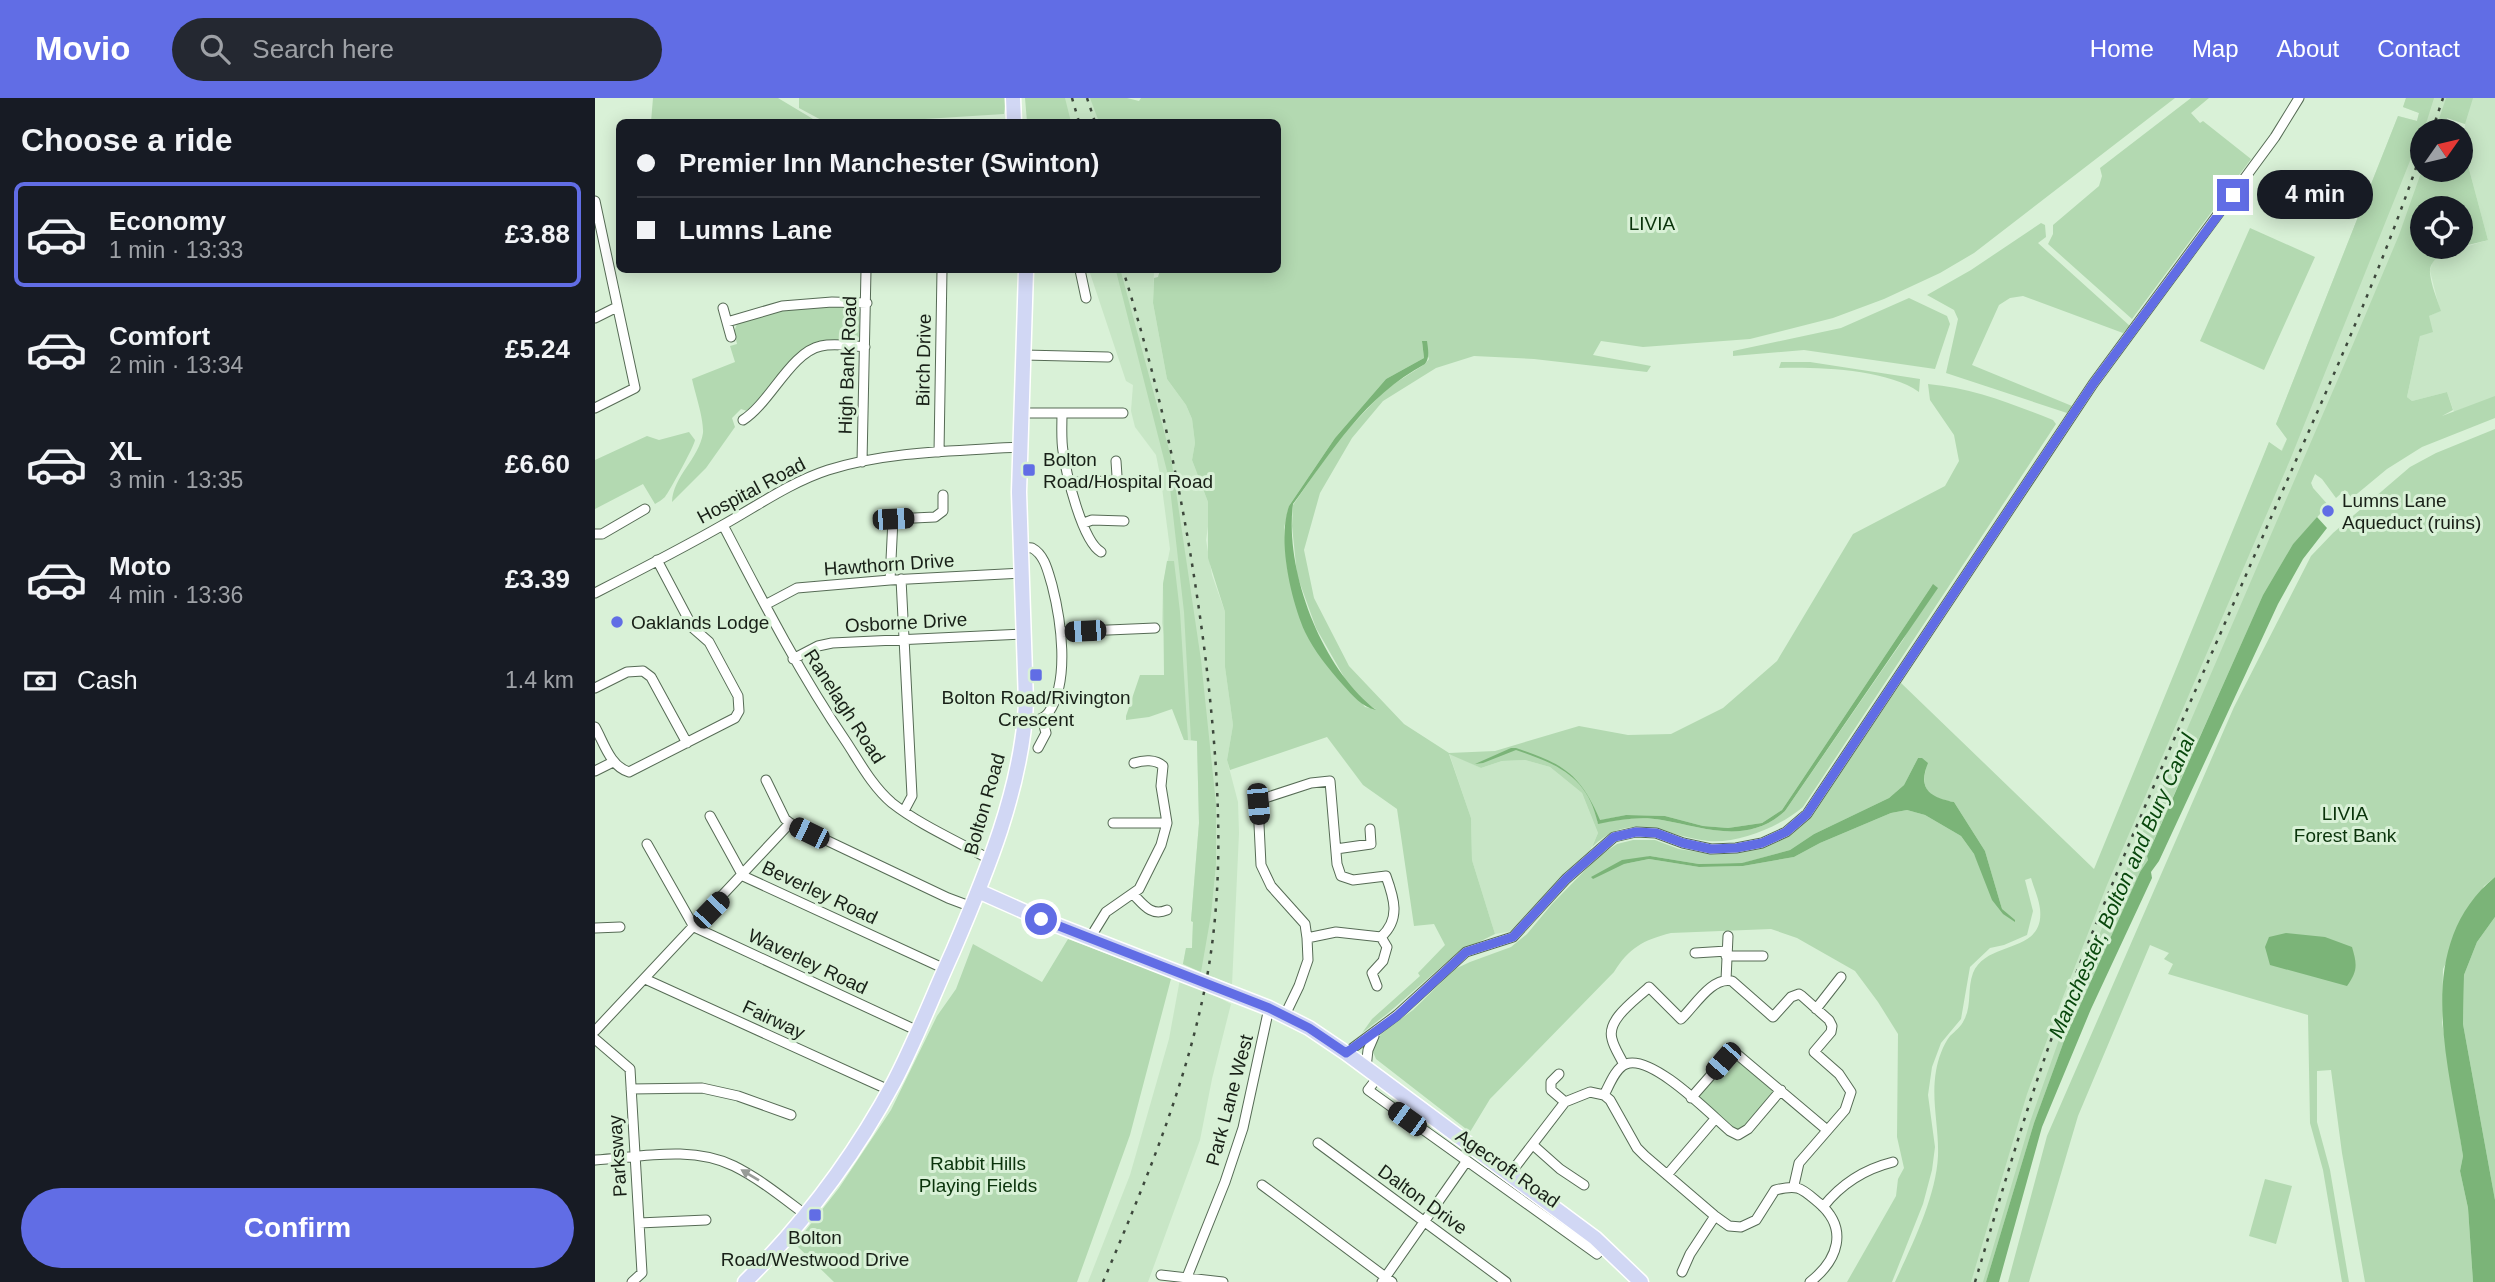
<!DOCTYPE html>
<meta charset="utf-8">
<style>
:root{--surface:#171b24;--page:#242831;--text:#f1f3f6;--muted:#9ea1a6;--line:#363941;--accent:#616de5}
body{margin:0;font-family:Arial,sans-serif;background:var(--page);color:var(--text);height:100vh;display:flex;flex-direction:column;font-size:26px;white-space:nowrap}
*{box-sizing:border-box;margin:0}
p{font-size:23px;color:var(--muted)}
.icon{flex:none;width:38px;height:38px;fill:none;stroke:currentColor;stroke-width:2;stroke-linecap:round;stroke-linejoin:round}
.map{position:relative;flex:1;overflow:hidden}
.details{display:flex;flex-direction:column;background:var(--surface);width:595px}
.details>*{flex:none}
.top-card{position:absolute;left:21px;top:21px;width:665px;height:154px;border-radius:10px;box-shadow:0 4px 18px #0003;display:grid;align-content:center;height:154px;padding:0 21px;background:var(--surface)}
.needle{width:46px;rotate:56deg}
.buttons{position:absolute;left:1815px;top:21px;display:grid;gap:14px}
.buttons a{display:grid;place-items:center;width:63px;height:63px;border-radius:50%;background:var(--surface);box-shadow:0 4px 18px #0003;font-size:35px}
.end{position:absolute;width:32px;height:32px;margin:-16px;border:9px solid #616de5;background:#fff;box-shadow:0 0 0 4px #fff}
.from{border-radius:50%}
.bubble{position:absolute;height:49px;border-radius:24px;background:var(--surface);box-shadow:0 4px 18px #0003;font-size:23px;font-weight:700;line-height:49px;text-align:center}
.car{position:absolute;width:21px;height:42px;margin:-21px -10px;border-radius:9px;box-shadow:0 0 5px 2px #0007;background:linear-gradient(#222 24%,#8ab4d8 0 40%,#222 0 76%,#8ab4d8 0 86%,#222 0)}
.top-card b{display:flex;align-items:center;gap:24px;height:66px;font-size:26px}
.top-card b+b{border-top:2px solid var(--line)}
.top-card i{width:18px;height:18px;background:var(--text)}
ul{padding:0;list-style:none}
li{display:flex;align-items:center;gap:21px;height:105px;margin:0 14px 10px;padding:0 7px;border:4px solid transparent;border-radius:10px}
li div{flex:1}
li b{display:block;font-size:26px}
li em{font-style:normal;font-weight:700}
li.active{border-color:var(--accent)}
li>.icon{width:63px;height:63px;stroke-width:1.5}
h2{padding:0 21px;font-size:32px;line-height:84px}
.pay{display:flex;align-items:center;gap:18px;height:77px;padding:0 21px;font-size:26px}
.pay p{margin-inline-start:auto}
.cta{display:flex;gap:14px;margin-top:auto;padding:14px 21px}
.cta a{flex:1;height:80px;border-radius:42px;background:var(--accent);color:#fff;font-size:28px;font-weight:700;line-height:80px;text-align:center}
header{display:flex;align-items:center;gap:42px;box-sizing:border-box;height:98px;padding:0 35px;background:var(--accent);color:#fff}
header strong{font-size:33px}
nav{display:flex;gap:38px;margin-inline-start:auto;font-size:24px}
.search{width:490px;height:63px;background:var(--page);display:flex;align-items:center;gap:18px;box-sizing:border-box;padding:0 24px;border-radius:38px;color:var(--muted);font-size:26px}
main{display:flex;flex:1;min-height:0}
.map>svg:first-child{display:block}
.built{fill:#c8e6c6}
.green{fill:#b3d9b1;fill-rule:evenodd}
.water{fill:#7bb478}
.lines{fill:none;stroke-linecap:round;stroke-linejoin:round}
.minor-casing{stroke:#566b55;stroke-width:11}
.primary-casing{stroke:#fff;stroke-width:17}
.minor{stroke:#fff;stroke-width:9}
.primary{stroke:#d1d7f4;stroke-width:14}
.rail{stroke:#3d483c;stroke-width:2.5;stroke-dasharray:3.5 7;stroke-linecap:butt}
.oneway{fill:#979b97}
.route{stroke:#616de5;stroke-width:9}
.poi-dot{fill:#616de5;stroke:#d9f1d7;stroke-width:2.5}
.labels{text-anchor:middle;stroke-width:6;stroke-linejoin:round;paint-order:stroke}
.park-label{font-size:19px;fill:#0a330b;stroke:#d9f1d7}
.street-label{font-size:19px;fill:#182017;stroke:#d9f1d7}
.poi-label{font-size:19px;fill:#182017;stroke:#d9f1d7;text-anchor:start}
.water-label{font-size:21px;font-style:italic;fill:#08470c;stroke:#d9f1d7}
</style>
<header>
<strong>Movio</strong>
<div class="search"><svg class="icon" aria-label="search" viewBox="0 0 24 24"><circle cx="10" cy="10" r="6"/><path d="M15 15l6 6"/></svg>Search here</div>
<nav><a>Home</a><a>Map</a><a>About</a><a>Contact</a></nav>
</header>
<main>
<section class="details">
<h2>Choose a ride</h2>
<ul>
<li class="active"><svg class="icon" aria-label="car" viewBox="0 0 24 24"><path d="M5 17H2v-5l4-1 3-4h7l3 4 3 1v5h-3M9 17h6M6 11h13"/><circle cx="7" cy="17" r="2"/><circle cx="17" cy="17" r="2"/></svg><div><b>Economy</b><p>1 min · 13:33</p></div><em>£3.88</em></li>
<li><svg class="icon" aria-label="car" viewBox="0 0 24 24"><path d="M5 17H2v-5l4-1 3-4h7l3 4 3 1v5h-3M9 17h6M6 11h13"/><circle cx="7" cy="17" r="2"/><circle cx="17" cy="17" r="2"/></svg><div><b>Comfort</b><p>2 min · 13:34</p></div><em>£5.24</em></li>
<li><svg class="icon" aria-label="car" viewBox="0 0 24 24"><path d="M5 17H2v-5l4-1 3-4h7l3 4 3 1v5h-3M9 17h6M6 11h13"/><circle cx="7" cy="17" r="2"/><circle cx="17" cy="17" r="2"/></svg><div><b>XL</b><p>3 min · 13:35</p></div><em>£6.60</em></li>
<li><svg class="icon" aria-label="car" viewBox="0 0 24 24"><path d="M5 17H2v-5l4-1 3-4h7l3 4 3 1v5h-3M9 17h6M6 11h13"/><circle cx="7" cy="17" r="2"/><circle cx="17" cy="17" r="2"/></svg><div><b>Moto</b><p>4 min · 13:36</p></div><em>£3.39</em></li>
</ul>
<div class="pay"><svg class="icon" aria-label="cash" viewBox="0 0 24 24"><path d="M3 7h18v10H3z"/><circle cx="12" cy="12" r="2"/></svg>Cash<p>1.4 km</p></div>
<div class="cta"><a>Confirm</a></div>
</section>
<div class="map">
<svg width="1900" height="1184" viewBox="0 0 1900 1184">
<rect width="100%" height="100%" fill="#d9f1d7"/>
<path class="built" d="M449 0H532L534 24H453Z
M1811 0H1900V299L1859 314 1852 294 1817 303 1812 299 1825 238 1834 218 1845 213 1835 173 1837 165 1843 157 1893 142 1870 56V26L1852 20 1848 33H1827V72H1836L1752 303 1716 385 1718 390 1733 407 1698 446 1606 636 1552 757 1553 762 1469 943 1439 1025 1391 1184H1366L1381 1130 1674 344 1686 353 1692 341 1681 326 1803 18 1822 23 1824 15 1808 9Z
M494 172H559L558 205 572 281 591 307 597 321 600 345 597 362 613 404 614 422 611 442 617 477 630 514V569L638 627 632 662 643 704 644 735 637 887 619 879 616 895 636 906 617 981 605 1042 553 1184H493L535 1077 574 941 585 881 606 890 609 876 588 866 591 850H597L598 824 596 823 604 725 602 643 589 642 585 631 567 525 568 486 575 451 566 382 561 357 540 329 536 313 538 287 531 283Z
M854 655 886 670 907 663 930 662 955 669 987 695 1003 735 994 755 918 833 900 836 877 762 876 720Z"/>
<path class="green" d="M58 0H183L223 24H56Z
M204 0H411L409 16 330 21 309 24H230L204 10Z
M430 0H470L476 24H432Z
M495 0H532L544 3 546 0H1580L1379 155 1345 175 1289 201 1238 220 1155 241 1048 249 1006 243 998 257 1056 268 1052 274 939 261 879 258 841 270 788 303 757 340 725 395 709 452 719 500 754 568 809 626 854 655 900 653 984 628 1033 637 1076 636 1128 610 1182 563 1258 436 1350 388 1364 363 1359 337 1335 302 1333 286C1378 290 1417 306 1458 322L1461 326 1208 709C1186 728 1143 746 1113 743 1068 738 1037 711 997 749L1003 735 987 695 955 669 930 662 907 663 886 670 854 656 876 720 877 762 900 836 862 855 792 916 767 935 777 921 825 878 823 875 850 847 839 826 819 828 802 711 768 687 732 639 635 672 632 662 638 627 630 569V514L613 460V404L597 362 600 345 597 321 591 307 572 281 558 205 559 180 563 179 565 172H682V24H504ZM827 243 834 261 830 266 791 291 742 343 698 407 697 428 702 477 721 530 753 586 772 607 781 611 770 609 710 533 698 496 692 469 689 430 694 408 740 340 791 281 829 260ZM1338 486 1308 542 1190 713C1153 747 1111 730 1067 722 1046 718 1024 722 1003 725L1002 723 1031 717 1070 718 1108 728 1133 730 1167 725 1187 712Z
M1596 0H1614L1596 15 1605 25 1608 23 1656 61 1537 221 1453 146 1458 136V127L1504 88 1507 78 1505 70Z
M1811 0H1839L1830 29 1827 33 1695 362 1512 787 1466 904 1432 996 1376 1184H1300C1317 1147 1341 1099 1343 1058 1344 1029 1336 1002 1341 973 1343 961 1348 947 1355 938 1360 933 1366 929 1369 922 1377 908 1372 891 1378 875 1392 841 1450 857 1445 811 1444 801 1439 790 1436 780L1430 782 1438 813 1432 837 1409 847 1395 850 1375 869 1366 921 1346 945 1337 969 1333 997 1340 1049 1337 1072 1328 1106 1297 1184H1252L1301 1098 1303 1081 1309 1070 1302 1039 1303 936 1283 904 1260 873 1202 840 1176 831 1076 835C1048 842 1034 850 1019 874L895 1001 875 1034 781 961 778 954 779 943 792 931 818 912 860 871 875 864 916 849 932 836 957 806 1004 758 1022 746 1038 742H1060L1084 751 1116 756 1142 755 1168 748 1216 718 1306 585 1499 771 1674 344 1687 353 1692 341 1681 326 1803 18 1822 23 1824 15 1808 9ZM1323 660 1331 670C1325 696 1338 700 1359 704L1390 753 1407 811 1379 756 1366 738 1330 717 1312 712 1296 715 1225 745 1199 759 1148 768 1104 769 1054 761 1029 766 1055 758 1104 766 1148 765 1195 752 1219 736 1294 700 1309 687Z
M1851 0H1878L1870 26 1852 20 1849 30 1856 33H1840Z
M1866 37 1871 41 1870 56 1893 142C1876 147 1833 152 1835 175 1836 187 1842 201 1846 213L1834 218 1838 234 1825 238 1812 299 1817 303 1852 294 1858 312 1847 318 1900 298V320L1827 349 1792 371 1757 400 1750 392 1741 400 1727 381 1720 376 1716 385 1718 390 1733 407 1698 446 1668 497 1552 757 1553 762 1545 774 1469 943 1439 1025 1391 1184H1388L1435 1024 1478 902 1518 803 1759 244 1804 137 1827 72H1866ZM1827 110H1866V149H1827Z
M1446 125 1450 127 1451 139 1443 145 1535 228 1528 235 1428 198 1415 200 1404 207 1377 267 1477 308 1472 315 1351 275 1363 221 1359 212 1332 197 1376 172Z
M1655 130 1720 159 1669 272 1605 243Z
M521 173 526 174 576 359 606 562 621 706V766L616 817 606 874 588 866 591 850H597L598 824 596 823 604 725 602 643 596 642 589 514 574 381Z
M1314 200 1352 218 1355 226 1340 271 1209 252 1138 258V253L1246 230Z
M258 208 265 215 264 239C251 248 235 242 220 245 199 250 170 296 155 314L146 311 137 320 140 329 111 370 77 404C78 378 104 361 108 335 109 321 100 295 97 281L140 264 135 248 142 246 139 233 143 224 186 212Z
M1186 264H1215L1325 281 1324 294C1292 271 1223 269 1184 270Z
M1900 331V779L1889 788 1848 871 1847 924 1868 1058 1865 1073 1873 1110 1878 1184H1770L1747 1055 1736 972 1722 973V1024L1735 1072 1754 1184H1747L1728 1072 1715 1025 1713 917 1573 876 1578 866 1569 861 1574 855 1555 847 1483 1018 1434 1184H1413L1452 1038 1639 609 1716 458 1738 435 1815 369 1841 355Z
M94 334 100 342C99 349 74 394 70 399 67 402 63 404 60 406L48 386 0 411V362L52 338 64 342Z
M572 463H579L585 514 593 642H589L577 611 554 619 531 622V618L545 577H569L568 486Z
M1900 819V1102L1868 926 1869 877 1882 844Z
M473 841 563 875 577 877 535 1037 482 1184H239L200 1146 244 1090 296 1012 342 918 361 891 378 846 447 884Z
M1140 958 1184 993 1144 1035 1098 1000 1134 960Z
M1670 1081 1697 1088 1681 1146 1654 1138Z"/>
<path class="water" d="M827 243H832C833 251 835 259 830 266 769 299 738 352 698 406 689 474 728 572 781 612 767 609 757 597 748 587 734 571 719 553 710 534 696 502 682 442 694 408L740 340 791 281 829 260Z
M1722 419 1732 430 1708 461 1683 506 1564 763 1556 774 1557 780 1496 911 1447 1029 1404 1184H1391L1439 1025 1469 943 1545 774 1553 762 1552 758 1668 497 1698 446Z
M1338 486 1343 490 1190 713C1153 747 1111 730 1067 722 1045 718 1024 722 1003 726 993 679 963 666 921 652L888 665 880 666 916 650H921C968 666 985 675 1005 722L1031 717 1070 718 1108 728 1133 730 1167 725 1187 712Z
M1323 660H1327L1333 665C1322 692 1336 699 1359 704L1390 753 1407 811 1420 822V824L1408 816 1397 802 1379 756 1366 738 1330 717 1312 712 1296 715 1225 745 1199 759 1148 768 1104 769 1054 761 1029 766 998 781 996 779 1027 762 1055 758 1104 766 1147 765 1195 752 1219 736 1294 700 1309 687Z
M1900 779V819L1882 844 1869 877 1868 926 1900 1102V1184H1878L1873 1110 1865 1073 1868 1058C1854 966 1816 848 1900 779Z
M1691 835 1730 839 1757 849C1762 866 1763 873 1752 888L1675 867 1670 849 1674 839Z"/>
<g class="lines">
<g class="minor-casing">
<path id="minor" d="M0 103 40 290 0 310
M485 172 491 200
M128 210 136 239
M0 220 22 209
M132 224 187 208 237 204 272 205
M429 257 513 259
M426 315H528
M467 315C467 328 466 341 468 353 471 375 487 443 506 454
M148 322C175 305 196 254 226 248 240 245 256 248 270 249
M344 354 347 172
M267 364 271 172
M475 384 519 383 522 378 521 363
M489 425 497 422 529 423
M128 427C167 502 205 576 252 645 265 665 278 689 297 705 325 727 362 743 394 761
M0 436H7L50 411
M425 449 437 450C450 457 453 474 457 487 466 522 475 582 454 614 449 622 438 623 430 624
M306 481 317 698 309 713
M295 482 298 421 340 419 348 413V397
M0 495C43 473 86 451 128 427 162 408 196 384 233 372 293 353 361 353 424 349
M170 507 202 490 295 482 426 475
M467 534 560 530
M198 561 223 548 237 545 428 536
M0 590 32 574 48 573 56 579 92 645
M0 629C9 645 15 668 34 674L140 620 144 613 143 598 114 544 98 530 62 462
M443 650 451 635 447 620
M0 673 18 664
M171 682 190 721 195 725 353 800 377 809
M115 718 148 778 350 871
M518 725H572
M52 746 99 829 323 933
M741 751 776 746 775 731
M538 796C548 806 556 819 572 812
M0 830 25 829
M495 840 511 814 544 791 566 747 572 725 566 688 568 668C561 661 548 662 539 665
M712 840 741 834 786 839 792 849 788 863 777 875 782 888
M1100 855 1132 853
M1131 858H1168
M50 881 294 992
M1131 882 1133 838
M1221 911 1246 879
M690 917 704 888 713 862 712 840 710 826 676 788 666 767 663 706 667 701 716 685 735 683 742 766 746 778 758 782 791 778C799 800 806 821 786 839
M0 933 195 725
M0 941 35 971 47 1175 37 1184
M751 955 802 917 871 854 918 839 971 781 1019 739 1041 734 1061 735 1088 745 1116 751 1141 750 1167 745 1191 734 1212 716 1498 286 1680 39 1704 0
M1029 967C1025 958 1019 950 1017 941 1011 921 1042 901 1054 889L1086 921C1099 909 1117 878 1137 883L1178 919 1196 899 1204 896 1207 898 1234 922 1237 928 1236 934 1219 954 1244 976 1256 994 1250 1012 1204 1065 1199 1087
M771 970 773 952 779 938
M964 976 956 984V992L970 1004
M783 979 773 992 1002 1156 1009 1148
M36 991 107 990 143 998 196 1017
M1009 997C1014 988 1020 970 1031 966 1057 956 1115 1016 1135 1033L1143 1037 1153 1031 1186 992
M1096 1000 1132 959 1143 957 1232 1032
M723 1045 911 1184
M938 1047 965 1071 989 1087
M0 1062C45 1059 97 1047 139 1068 165 1081 188 1100 211 1117
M914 1077 970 1004 995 994 1009 997 1015 1002 1042 1050 1050 1058 1120 1118 1134 1128 1146 1129 1161 1122 1180 1092C1204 1086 1206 1090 1224 1105 1254 1131 1243 1162 1215 1184
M1072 1077 1120 1021
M667 1087 797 1184
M1228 1109C1246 1086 1270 1071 1298 1064
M44 1125 111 1122
M1087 1174 1095 1156 1120 1118
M566 1177 628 1184
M592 1179 630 1084 648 1030 674 910
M787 1184 871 1064"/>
</g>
<g class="primary-casing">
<path id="primary" d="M418 0 419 24
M383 793 446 821 674 910 714 930 751 955 1000 1140 1046 1184
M150 1184C209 1125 260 1057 299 984 321 942 338 897 358 853 391 776 427 690 431 605L424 394 431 172"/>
</g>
<use href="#minor" class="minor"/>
<use href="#primary" class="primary"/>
<path class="rail" d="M477 0 484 24
M492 0 500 24
M1837 33 1848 0
M508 1184C550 1085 592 986 612 879 631 774 623 669 611 564 594 427 569 303 528 172
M1380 1184C1409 1088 1436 992 1472 899 1533 741 1604 586 1671 431 1725 306 1784 181 1827 52"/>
</g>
<defs><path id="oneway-solid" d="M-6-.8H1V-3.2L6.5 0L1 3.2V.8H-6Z" transform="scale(1.75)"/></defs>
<use class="oneway" href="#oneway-solid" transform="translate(155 1077) rotate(-149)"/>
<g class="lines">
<path class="route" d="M446 821 674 910 714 930 751 955 802 918 871 854 918 839 971 781 1019 739 1041 734 1061 735 1088 745 1116 751 1141 750 1167 745 1191 734 1212 716 1498 286 1638 97"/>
</g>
<g class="poi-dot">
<rect x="427" y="365" width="14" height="14" rx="3.5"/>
<circle cx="1733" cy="413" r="7"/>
<circle cx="22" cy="524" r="7"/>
<rect x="434" y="570" width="14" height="14" rx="3.5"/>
<rect x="213" y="1110" width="14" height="14" rx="3.5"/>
</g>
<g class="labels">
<g class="park-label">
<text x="1057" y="132">LIVIA</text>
<text x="1750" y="722">LIVIA<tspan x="1750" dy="22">Forest Bank</tspan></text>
<text x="383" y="1072">Rabbit Hills<tspan x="383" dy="22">Playing Fields</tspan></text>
</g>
<g class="street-label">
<text transform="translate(328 262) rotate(-89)" y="7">Birch Drive</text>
<text transform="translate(252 267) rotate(-88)" y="7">High Bank Road</text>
<text transform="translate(156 392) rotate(-28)" y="7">Hospital Road</text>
<text transform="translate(294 466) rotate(-4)" y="7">Hawthorn Drive</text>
<text transform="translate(311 524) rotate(-3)" y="7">Osborne Drive</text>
<text transform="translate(250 608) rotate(57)" y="7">Ranelagh Road</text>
<text transform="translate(389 706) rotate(-74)" y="7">Bolton Road</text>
<text transform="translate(225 794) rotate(25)" y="7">Beverley Road</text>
<text transform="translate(213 863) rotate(25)" y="7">Waverley Road</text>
<text transform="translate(179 921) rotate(25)" y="7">Fairway</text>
<text transform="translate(634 1002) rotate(-75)" y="7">Park Lane West</text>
<text transform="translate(22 1058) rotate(-94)" y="7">Parksway</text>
<text transform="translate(913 1070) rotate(35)" y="7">Agecroft Road</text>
<text transform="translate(828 1101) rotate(36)" y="7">Dalton Drive</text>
</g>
<g class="poi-label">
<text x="448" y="368">Bolton<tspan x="448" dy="22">Road/Hospital Road</tspan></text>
<text x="1747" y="409">Lumns Lane<tspan x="1747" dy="22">Aqueduct (ruins)</tspan></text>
<text x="36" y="531">Oaklands Lodge</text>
<text x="441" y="606" text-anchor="middle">Bolton Road/Rivington<tspan x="441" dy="22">Crescent</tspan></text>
<text x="220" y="1146" text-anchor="middle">Bolton<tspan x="220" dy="22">Road/Westwood Drive</tspan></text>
</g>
<g class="water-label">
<text transform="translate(1527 788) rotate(-66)" y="7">Manchester, Bolton and Bury Canal</text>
</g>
</g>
</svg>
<div class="buttons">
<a><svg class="needle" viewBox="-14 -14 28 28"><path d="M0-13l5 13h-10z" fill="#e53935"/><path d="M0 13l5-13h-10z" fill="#9ea1a6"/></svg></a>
<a><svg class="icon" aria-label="locate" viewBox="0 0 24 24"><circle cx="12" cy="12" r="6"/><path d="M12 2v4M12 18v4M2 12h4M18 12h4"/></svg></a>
</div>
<i class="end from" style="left:446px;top:821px"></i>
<i class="end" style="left:1638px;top:97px"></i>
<div class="bubble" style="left:1662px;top:72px;width:116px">4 min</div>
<i class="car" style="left:298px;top:421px;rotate:87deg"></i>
<i class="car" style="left:490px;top:533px;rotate:267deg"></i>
<i class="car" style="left:663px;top:706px;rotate:175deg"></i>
<i class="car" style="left:214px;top:735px;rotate:296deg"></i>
<i class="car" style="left:116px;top:812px;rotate:44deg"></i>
<i class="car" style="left:1128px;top:963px;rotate:221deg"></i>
<i class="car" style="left:812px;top:1021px;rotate:306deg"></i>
<div class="top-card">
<b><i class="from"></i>Premier Inn Manchester (Swinton)</b>
<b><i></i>Lumns Lane</b>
</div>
</div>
</main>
